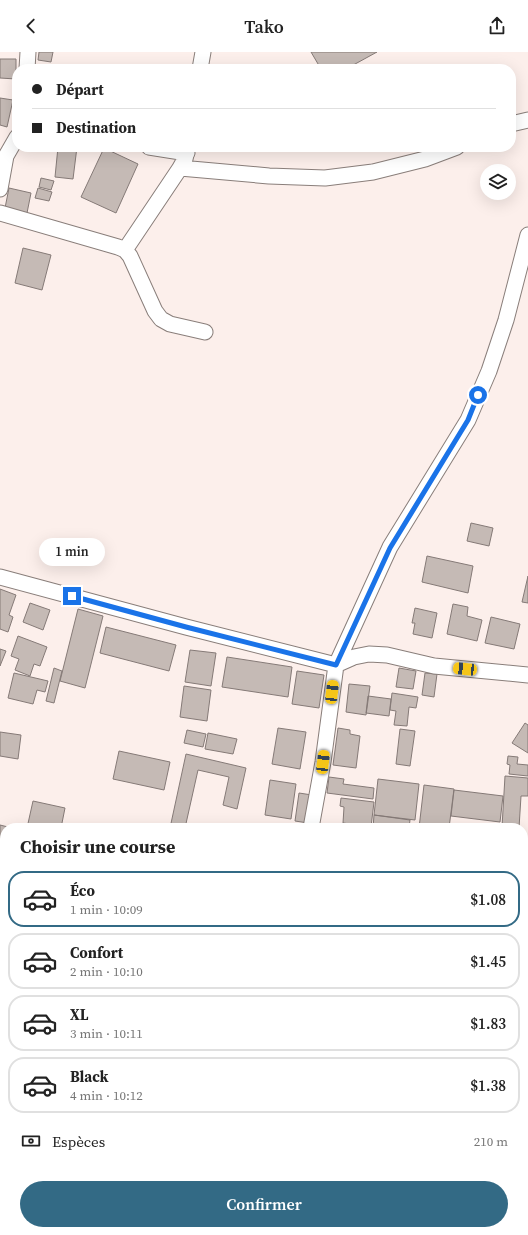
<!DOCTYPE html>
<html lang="fr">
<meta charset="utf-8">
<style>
:root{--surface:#fff;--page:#f6f6f6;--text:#222;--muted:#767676;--line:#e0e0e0;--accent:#336a85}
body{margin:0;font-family:"Source Serif 4",serif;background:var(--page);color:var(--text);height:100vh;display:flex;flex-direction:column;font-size:15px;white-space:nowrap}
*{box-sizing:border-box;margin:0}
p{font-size:13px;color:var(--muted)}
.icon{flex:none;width:22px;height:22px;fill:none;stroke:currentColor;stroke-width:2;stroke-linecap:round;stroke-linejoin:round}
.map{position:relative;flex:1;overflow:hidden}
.sheet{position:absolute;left:0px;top:771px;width:528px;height:412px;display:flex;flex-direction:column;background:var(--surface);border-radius:16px 16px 0 0;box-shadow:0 4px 16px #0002}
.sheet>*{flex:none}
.banner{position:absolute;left:12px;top:12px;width:504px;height:88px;border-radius:16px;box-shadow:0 4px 16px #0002;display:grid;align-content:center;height:88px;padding:0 20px;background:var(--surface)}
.buttons{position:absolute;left:480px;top:112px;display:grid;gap:8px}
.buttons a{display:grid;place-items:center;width:36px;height:36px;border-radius:50%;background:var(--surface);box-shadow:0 4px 16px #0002;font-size:20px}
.end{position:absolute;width:18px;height:18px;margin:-9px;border:5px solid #1a73e8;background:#fff;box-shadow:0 0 0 2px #fff}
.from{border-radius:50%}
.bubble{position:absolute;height:28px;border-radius:14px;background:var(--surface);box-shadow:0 4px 16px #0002;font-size:13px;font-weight:600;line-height:28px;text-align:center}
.car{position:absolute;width:12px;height:24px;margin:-12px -6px;border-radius:5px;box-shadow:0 0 3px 1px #0007;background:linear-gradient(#f5c518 24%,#345 0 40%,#f5c518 0 76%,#345 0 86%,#f5c518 0)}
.banner b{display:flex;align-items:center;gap:14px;height:38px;font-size:15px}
.banner b+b{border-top:1px solid var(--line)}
.banner i{width:10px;height:10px;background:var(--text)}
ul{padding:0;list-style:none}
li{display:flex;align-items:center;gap:12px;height:56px;margin:0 8px 6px;padding:0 12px;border:2px solid var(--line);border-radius:16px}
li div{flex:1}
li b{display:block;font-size:15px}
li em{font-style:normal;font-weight:600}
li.on{border-color:var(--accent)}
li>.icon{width:36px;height:36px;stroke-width:1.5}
h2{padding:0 20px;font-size:18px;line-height:48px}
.pay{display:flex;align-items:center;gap:10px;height:44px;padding:0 20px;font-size:15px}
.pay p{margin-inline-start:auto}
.action{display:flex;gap:8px;margin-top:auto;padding:8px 20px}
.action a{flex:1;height:46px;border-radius:24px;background:var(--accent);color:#fff;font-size:16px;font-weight:600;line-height:46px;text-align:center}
header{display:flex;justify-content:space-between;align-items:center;height:52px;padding:0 20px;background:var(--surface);font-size:18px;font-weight:600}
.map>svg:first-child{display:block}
.building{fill:#c5bab5;stroke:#857a77}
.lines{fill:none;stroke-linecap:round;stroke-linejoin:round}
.minor-casing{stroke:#897e7a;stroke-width:17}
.tertiary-casing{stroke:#897e7a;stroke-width:20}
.minor{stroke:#fff;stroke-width:15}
.tertiary{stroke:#fff;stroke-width:18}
.route{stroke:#1a73e8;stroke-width:5}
</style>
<header><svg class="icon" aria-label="back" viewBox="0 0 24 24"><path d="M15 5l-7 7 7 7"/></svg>Tako<svg class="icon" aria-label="share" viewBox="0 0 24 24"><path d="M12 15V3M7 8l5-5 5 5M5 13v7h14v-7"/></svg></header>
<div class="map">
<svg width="528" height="1183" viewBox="0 0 528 1183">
<rect width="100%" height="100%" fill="#fcefeb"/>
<path class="building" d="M39 0H53L51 10 38 8Z
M311 0H377L346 17H321Z
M0 7H16V27L0 26Z
M0 46 13 48 7 75 0 73Z
M58 95H77L73 127 55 125Z
M104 96 138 112 116 161 81 145Z
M41 126 54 129 51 138 39 135Z
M9 136 31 141 27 161 5 156Z
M38 136 52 140 49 149 35 146Z
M23 196 51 203 42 238 15 231Z
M471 471 493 476 489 494 467 489Z
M427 504 473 514 468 541 422 530Z
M528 524V551L522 550Z
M0 537 16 543 9 563 13 565 8 580 0 577Z
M30 551 50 558 43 578 23 570Z
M453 552 468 555 467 564 482 568 477 589 447 582Z
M415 556 437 561 432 586 413 582 415 571H412Z
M78 557 103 564 85 636 60 629Z
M491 565 520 572 514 597 485 591Z
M106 575 176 593 169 619 100 601Z
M18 584 47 595 40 614 34 612 30 624 15 618 19 607 11 604Z
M0 597 6 599 0 614Z
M190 598 216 601 211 634 185 630Z
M227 605 292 615 288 645 222 635Z
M54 616 62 619 54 651 46 649Z
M399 616 416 619 413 637 396 635Z
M297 619 324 623 319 656 292 652Z
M14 621 48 629 45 640 37 638 33 652 8 646Z
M425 621 437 622 434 645 422 643Z
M349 632 370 634 366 663 346 660Z
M184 634 211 638 207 669 180 665Z
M392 641 418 645 416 656 409 655 407 674 394 673 396 659 390 658Z
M368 644 391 647 389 664 366 661Z
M525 671 528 673V701L512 691Z
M278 676 306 680 300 717 272 712Z
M338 676 350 678V682L360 684 356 716 333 713Z
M400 677 415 679 410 714 396 712Z
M187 678 206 682 203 695 184 691Z
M0 680 21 683 18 707 0 704Z
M208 681 237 687 233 702 205 697Z
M119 699 170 710 164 738 113 727Z
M186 702 246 716 237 757 223 753 229 725 198 718 185 776H170Z
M508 704 518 705 517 712 528 713V724L509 722 510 713 507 712Z
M505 724 528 726V744H521L519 776 502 775Z
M329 725 344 727 343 732 374 736 373 747 327 741Z
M378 727 419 732 415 768 374 763Z
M270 728 296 732 291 767 265 763Z
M424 733 454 737 449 776H419Z
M454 738 503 744 500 770 451 764Z
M299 741 312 743 308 771 295 769Z
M341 746 374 750 371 775 343 771 344 755 340 754Z
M33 749 65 756 61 776H27Z
M374 763 410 768 409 776H373Z
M0 773 12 776H5V803L0 802Z
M528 807V826L525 825Z
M0 924H2L0 952Z
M526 935H528V964H523Z
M0 991H5V1007H0Z
M523 1118 528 1121V1125L523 1133Z
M527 1135 528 1136V1149L523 1146V1141Z
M523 1147 528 1150V1165L523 1174Z
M307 1178H317L312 1183Z
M339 1178H342L344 1183H324Z
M425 1178H450V1183H424Z
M494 1178H509L516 1182 496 1183 492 1181Z"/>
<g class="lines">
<g class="minor-casing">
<path id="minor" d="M27 17 28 0
M200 17 203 0
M511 72 528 68
M149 95 187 101
M188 95 185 107 180 116 269 124 325 126 373 120 425 107 457 95
M0 137 6 104 17 85
M0 161 118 195 125 198 130 204 155 259 161 267 170 272 205 280
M125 198 180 116
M0 525 186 575 336 613 354 605 369 602 387 603 434 614 528 623
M311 776 323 710 336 613 390 495 468 368 489 319 506 268 528 183
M371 1178V1183"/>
</g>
<g class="tertiary-casing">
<path id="tertiary" d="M0 848H5
M523 899H528"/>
</g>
<use href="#minor" class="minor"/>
<use href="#tertiary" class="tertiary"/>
</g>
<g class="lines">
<path class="route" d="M72 544 186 575 336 613 390 496 468 368 478 343"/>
</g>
</svg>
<div class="buttons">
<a><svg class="icon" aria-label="layers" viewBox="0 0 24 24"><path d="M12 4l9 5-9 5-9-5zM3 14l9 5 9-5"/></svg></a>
</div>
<i class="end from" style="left:478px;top:343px"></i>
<i class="end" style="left:72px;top:544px"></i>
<div class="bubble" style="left:39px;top:486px;width:66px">1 min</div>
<i class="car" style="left:465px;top:617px;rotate:276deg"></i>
<i class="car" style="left:332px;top:640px;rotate:7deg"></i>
<i class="car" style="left:323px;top:710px;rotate:7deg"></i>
<div class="banner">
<b><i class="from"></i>Départ</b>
<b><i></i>Destination</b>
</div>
<section class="sheet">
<h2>Choisir une course</h2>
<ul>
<li class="on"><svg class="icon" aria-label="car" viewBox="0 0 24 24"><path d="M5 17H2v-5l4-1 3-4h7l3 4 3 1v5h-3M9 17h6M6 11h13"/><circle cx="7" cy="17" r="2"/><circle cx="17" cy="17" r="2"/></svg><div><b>Éco</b><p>1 min · 10:09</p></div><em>$1.08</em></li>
<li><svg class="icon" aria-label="car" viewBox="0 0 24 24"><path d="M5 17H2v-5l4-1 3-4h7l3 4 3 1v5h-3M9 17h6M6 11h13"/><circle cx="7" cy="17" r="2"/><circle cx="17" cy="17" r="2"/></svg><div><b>Confort</b><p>2 min · 10:10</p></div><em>$1.45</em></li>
<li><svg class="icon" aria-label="car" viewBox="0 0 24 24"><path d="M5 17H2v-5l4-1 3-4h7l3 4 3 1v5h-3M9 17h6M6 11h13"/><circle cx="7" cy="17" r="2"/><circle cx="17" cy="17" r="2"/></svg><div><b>XL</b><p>3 min · 10:11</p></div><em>$1.83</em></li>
<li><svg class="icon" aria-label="car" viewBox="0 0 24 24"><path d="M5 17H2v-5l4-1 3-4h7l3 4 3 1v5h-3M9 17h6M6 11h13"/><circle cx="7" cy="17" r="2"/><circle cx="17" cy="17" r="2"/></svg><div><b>Black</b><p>4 min · 10:12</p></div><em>$1.38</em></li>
</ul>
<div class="pay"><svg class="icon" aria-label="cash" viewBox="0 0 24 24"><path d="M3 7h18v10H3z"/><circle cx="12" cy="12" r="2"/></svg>Espèces<p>210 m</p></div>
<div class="action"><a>Confirmer</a></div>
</section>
</div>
